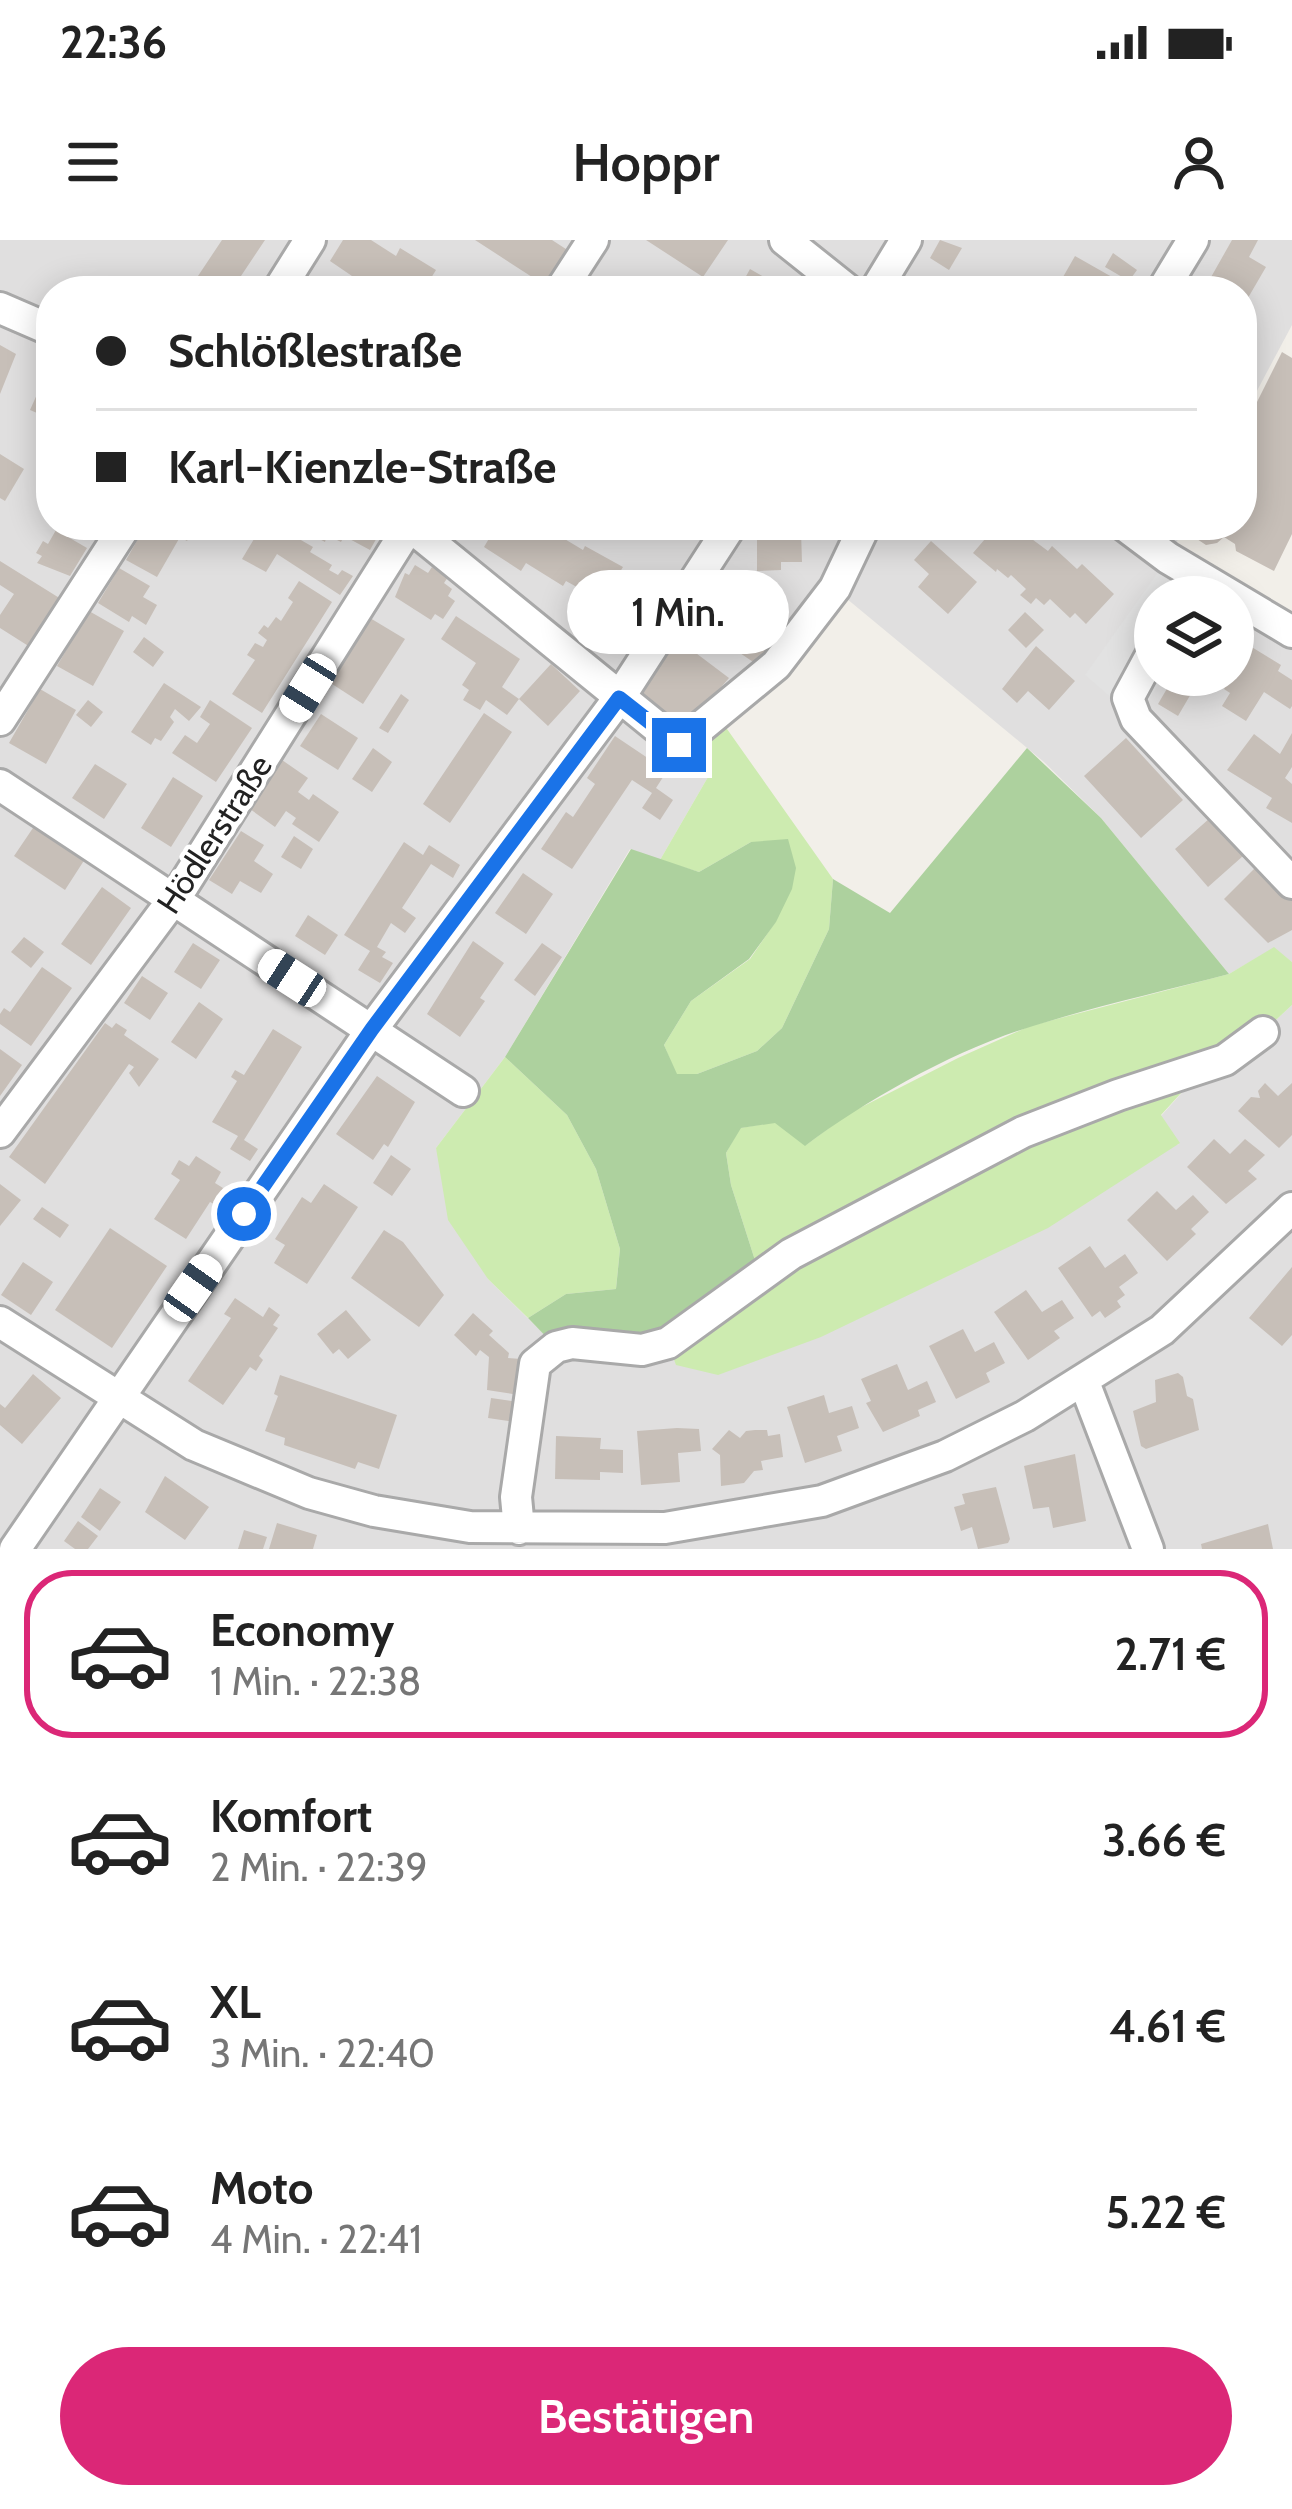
<!DOCTYPE html>
<html lang="de">
<meta charset="utf-8">
<style>
:root{--surface:#fff;--page:#f2f2f2;--text:#222;--muted:#767676;--line:#e0e0e0;--accent:#db2777}
body{margin:0;font-family:Cabin,sans-serif;background:var(--page);color:var(--text);height:100vh;display:flex;flex-direction:column;font-size:45px;white-space:nowrap}
*{box-sizing:border-box;margin:0}
p{font-size:39px;color:var(--muted)}
.icon{flex:none;width:66px;height:66px;fill:none;stroke:currentColor;stroke-width:2;stroke-linecap:round;stroke-linejoin:round}
.map{position:relative;height:1309px;overflow:hidden}
.details{display:flex;flex-direction:column;background:var(--surface);flex:1}
.details>*{flex:none}
.top-card{position:absolute;left:36px;top:36px;width:1221px;height:264px;border-radius:48px;box-shadow:0 6px 30px #0003;display:grid;align-content:center;height:264px;padding:0 60px;background:var(--surface)}
.controls{position:absolute;left:1134px;top:336px;display:grid;gap:24px}
.controls a{display:grid;place-items:center;width:120px;height:120px;border-radius:50%;background:var(--surface);box-shadow:0 6px 30px #0003;font-size:60px}
.end{position:absolute;width:54px;height:54px;margin:-27px;border:15px solid #1a73e8;background:#fff;box-shadow:0 0 0 6px #fff}
.from{border-radius:50%}
.bubble{position:absolute;height:84px;border-radius:42px;background:var(--surface);box-shadow:0 6px 30px #0003;font-size:39px;font-weight:600;line-height:84px;text-align:center}
.car{position:absolute;width:36px;height:72px;margin:-36px -18px;border-radius:15px;box-shadow:0 0 9px 3px #0007;background:linear-gradient(#fff 24%,#345 0 40%,#fff 0 76%,#345 0 86%,#fff 0)}
.top-card b{display:flex;align-items:center;gap:42px;height:114px;font-size:45px}
.top-card b+b{border-top:3px solid var(--line)}
.top-card i{width:30px;height:30px;background:var(--text)}
ul{padding:21px 0 0;list-style:none}
li{display:flex;align-items:center;gap:36px;height:168px;margin:0 24px 18px;padding:0 36px;border:6px solid transparent;border-radius:48px}
li div{flex:1}
li b{display:block;font-size:45px}
li em{font-style:normal;font-weight:600}
li.active{border-color:var(--accent)}
li>.icon{width:108px;height:108px;stroke-width:1.5}
.button{display:flex;gap:24px;margin-top:auto;padding:24px 60px}
.button a{flex:1;height:138px;border-radius:72px;background:var(--accent);color:#fff;font-size:48px;font-weight:600;line-height:138px;text-align:center}
.status{display:flex;justify-content:space-between;align-items:center;height:84px;padding:0 60px;background:var(--surface);direction:ltr}
.status svg{height:33px;fill:currentColor}
header{display:flex;justify-content:space-between;align-items:center;height:156px;padding:0 60px;background:var(--surface);font-size:54px;font-weight:600}
.map>svg:first-child{display:block}
.residential{fill:#e0dfdf;fill-rule:evenodd}
.grass{fill:#cdebb0}
.forest{fill:#add19e}
.parking{fill:#e2e2e2}
.building{fill:#c7bfb8}
.lines{fill:none;stroke-linecap:round;stroke-linejoin:round}
.minor-casing{stroke:#a9a9a9;stroke-width:36}
.minor{stroke:#fff;stroke-width:30}
.route{stroke:#1a73e8;stroke-width:15}
.labels{text-anchor:middle;stroke-width:9;stroke-linejoin:round;paint-order:stroke}
.street-label{font-size:33px;fill:#222;stroke:#fff}
</style>
<div class="status"><b>22:36</b><svg viewBox="0 0 49 12"><path d="M0 12V9h3v3zM5 12V6h3v6zM10 12V3h3v9zM15 12V0h3v12zM26 1h20v11H26zM47 4h2v5h-2z"/></svg></div>
<header><svg class="icon" aria-label="menu" viewBox="0 0 24 24"><path d="M4 6h16M4 12h16M4 18h16"/></svg>Hoppr<svg class="icon" aria-label="person" viewBox="0 0 24 24"><circle cx="12" cy="8" r="4"/><path d="M4 21q1-7 8-7t8 7"/></svg></header>
<div class="map">
<svg width="1292" height="1309" viewBox="0 0 1292 1309">
<rect width="100%" height="100%" fill="#f2efe9"/>
<path class="residential" d="M0 0H1292V85L1242 179V51H51V285H1185L1169 318 1292 392V722L1274 708 1229 734 1101 578 1044 522 835 349 680 505 708 537 660 620 630 609 505 817 436 908 488 1039 556 1106 1179 904 1161 876 1204 828 1263 792 1292 765V1309H0ZM1155 357H1233V435H1155Z"/>
<path class="grass" d="M715 472 833 639 829 689 782 788 757 811 697 834H676L664 805 691 761 750 719 776 681 751 602 699 632 660 620 708 537 679 505Z
M1274 707 1292 722V765L1263 792 1204 828 1161 875 1180 903 1048 988 821 1097 718 1135 676 1125 668 1103 760 1036 731 945 726 913 740 888 775 882 806 905 848 874 958 818 1030 786 1229 734Z
M505 817 567 875 596 929 620 1009 616 1049 566 1054 528 1078 488 1039 448 980 436 908Z"/>
<path class="forest" d="M1027 508 1101 578 1229 734C1164 751 1097 766 1033 786 957 809 869 858 805 906L775 883 741 888 726 913 731 945 760 1036 668 1103 556 1107 528 1078 566 1054 616 1049 620 1009 596 929 567 875 505 817 631 609 699 632 751 602 788 599 796 628 792 649 776 682 749 719 691 761 664 805 677 834H697L757 811 782 788 829 689 833 639 890 673Z"/>
<path class="parking" d="M1168 318 1242 362 1233 375V357H1155V435H1165L1136 479 1085 435Z"/>
<path class="building" d="M222 0H265L231 51H188Z
M343 0H371L396 16 400 8 436 30 423 51H374L330 21Z
M475 0H552L569 11 546 46Z
M646 0H728L703 37Z
M940 0 962 8 949 30 930 18Z
M1232 0H1258L1249 17 1266 27 1245 63 1242 51H1213L1206 46Z
M1113 13 1137 30 1129 41 1105 27Z
M1075 16 1112 37 1109 42 1126 51H1055Z
M750 29 773 42 768 51 739 49Z
M0 105 16 114 0 154Z
M1282 112 1292 118V294L1274 331 1236 311 1235 304 1224 297 1217 303 1206 305 1197 299 1193 288 1195 285H1242V192Z
M47 132 51 134V179L30 170Z
M0 214 24 229 5 261 0 258Z
M146 285H196L187 301 180 297 157 337 126 320Z
M244 285H275L313 307 310 312 332 325 329 330 338 335 342 330 353 336 340 355 277 314 266 332 242 319 254 299 239 292Z
M319 285H384L370 310 344 296 341 302 327 295 325 302 314 296Z
M497 285H529L544 295 548 289 583 310 585 306 623 327 615 340 646 358 634 377 624 371 608 399 587 387 602 361 566 341 563 346 526 323 521 331 484 307Z
M635 285H690V299L635 298Z
M997 285H1013L1048 311 1052 306 1077 329 1082 324 1114 354 1086 384 1075 373 1070 378 1050 359 1044 365 1036 358 1031 364 1020 355 1026 349 1011 335 1008 338 997 329 996 332 973 313Z
M56 290 87 308 70 336 37 323 42 316 36 313 43 301 48 304Z
M757 291H801L802 322H781V330L757 331Z
M931 301 977 342 948 374 918 347 929 334 914 320Z
M0 321 61 359 30 407 0 388V375L14 354 0 345Z
M415 325 428 333 432 327 448 337 444 343 452 349 448 356 455 361 443 379 435 374 431 380 395 357 405 333 409 335Z
M119 328 150 346 143 357 157 365 146 385 132 376 129 382 98 363Z
M717 339 787 387 759 426 690 379Z
M299 341 332 362 262 473 232 454 255 420 247 415 255 403 263 407 267 400 258 393 264 385 268 388 276 377 281 381 293 362 288 358Z
M89 371 124 391 93 446 57 426Z
M1025 372 1044 390 1026 408 1008 390Z
M456 376 520 419 502 447 519 459 507 475 486 460 480 470 463 460 469 450 462 445 476 423 441 399Z
M370 378 405 399 363 464 329 442Z
M672 395 729 438 681 494 631 452Z
M144 397 164 412 153 427 133 412Z
M1036 406 1075 441 1049 470 1028 451 1017 463 1002 449Z
M1250 406 1281 425 1278 431 1292 440V466L1290 469 1264 452 1246 481 1222 466 1230 453 1224 449 1234 433 1233 420 1237 414 1243 418Z
M551 424 580 451 548 486 519 459Z
M1175 435H1202L1178 476 1158 464Z
M164 443 201 467 189 481 175 469 170 477 174 482 161 501 155 498 151 505 131 492Z
M40 449 76 470 46 524 9 503Z
M401 454 409 460 388 493 379 488Z
M88 460 103 472 91 487 76 475Z
M210 460 252 488 216 542 172 513 185 495 197 503 210 484 200 477Z
M484 473 512 492 450 583 423 564Z
M321 474 358 498 338 530 300 506Z
M1292 493V527L1285 538 1292 544V583L1266 568 1272 558 1227 530 1254 494 1280 514Z
M615 496 667 531 656 548 673 560 660 580 642 568 652 553 632 540 572 629 541 609 566 572 573 577 595 544 587 538Z
M1126 498 1183 560 1141 598 1084 536Z
M373 508 392 522 372 552 352 539Z
M282 520 308 538 298 552 309 560 313 554 339 572 319 602 292 584 296 578 286 571 275 587 250 569Z
M95 524 127 544 104 579 72 558Z
M173 537 203 556 171 607 141 588Z
M1210 578 1243 616 1208 647 1175 609Z
M35 585 85 619 65 650 14 616Z
M241 591 264 605 254 621 273 634 261 653 240 641 232 654 209 640Z
M294 596 313 609 301 629 281 617Z
M404 602 423 615 429 605 460 625 453 638 431 624 402 668 416 678 405 693 391 683 377 707 386 712 382 717 393 723 380 743 358 730 370 711 344 695Z
M1257 626 1292 660V690L1268 703 1224 659Z
M523 633 553 654 526 694 495 673Z
M102 647 131 668 91 725 61 704Z
M308 675 338 695 325 715 295 696Z
M24 697 44 712 31 728 11 712Z
M473 701 504 723 480 758 485 761 460 797 427 774Z
M193 703 220 720 201 749 174 732Z
M542 703 562 717 535 756 514 740Z
M42 727 72 748 31 806 0 784V774L4 768 10 772Z
M142 736 168 753 150 780 124 763Z
M199 762 223 779 196 819 171 802Z
M105 783 112 788 116 783 127 790 124 795 159 819 139 847 129 833 134 827 129 824 45 944 9 917Z
M273 789 302 807 244 900 258 909 250 921 230 909 238 896 212 882 237 841 231 837 235 830 244 835Z
M0 809 22 825 0 856Z
M377 836 415 862 388 907 384 904 373 920 336 894Z
M1265 843 1278 856 1292 843V895L1279 908 1238 871 1251 857 1260 858 1258 851Z
M1214 899 1230 914 1245 899 1265 915 1248 931 1257 939 1226 964 1187 927Z
M391 915 411 929 392 956 373 943Z
M196 916 221 932 215 943 223 948 214 964 210 962 186 999 154 979 180 940 171 934 179 920 189 926Z
M0 944 21 960 0 986Z
M324 944 358 967 307 1044 274 1023 285 1005 275 999 302 957 311 963Z
M1157 951 1176 970 1193 955 1209 972 1191 989 1196 994 1167 1021 1127 980Z
M42 967 69 985 60 998 33 979Z
M110 988 167 1026 112 1108 55 1070Z
M384 990 403 1002 444 1055 419 1087 351 1038Z
M1090 1006 1105 1028 1125 1014 1138 1033 1119 1047 1125 1055 1117 1061 1121 1067 1105 1078 1100 1071 1092 1077 1058 1028Z
M23 1022 53 1042 31 1075 1 1055Z
M1292 1027V1095L1282 1106 1249 1078Z
M1026 1050 1042 1072 1062 1060 1074 1078 1054 1091 1060 1098 1028 1120 994 1072Z
M235 1058 263 1077 269 1067 280 1075 273 1085 278 1088 259 1116 263 1120 256 1131 250 1127 223 1165 188 1141 231 1078 224 1074Z
M346 1070 371 1100 348 1119 339 1109 333 1114 317 1094Z
M473 1073 493 1091 489 1095 509 1113 508 1118 521 1119 519 1155 487 1150 489 1117 480 1110 476 1116 454 1095Z
M963 1089 975 1112 994 1102 1005 1123 986 1133 990 1142 956 1159 929 1106Z
M897 1124 908 1150 927 1141 936 1162 918 1170 920 1176 883 1192 866 1163 871 1161 861 1139Z
M1178 1133 1183 1137 1187 1156 1193 1159 1199 1190 1146 1209 1141 1206 1133 1171 1156 1162 1155 1140Z
M33 1134 61 1158 22 1204 0 1185V1164L5 1168Z
M280 1135 397 1175 379 1229 358 1222 355 1229 284 1205 285 1198 265 1191 278 1156 274 1154Z
M824 1155 829 1173 852 1166 859 1188 837 1196 842 1211 805 1223 787 1167Z
M491 1158 519 1162 516 1182 488 1178Z
M677 1188 699 1189 701 1211 678 1213 680 1242 641 1245 637 1191Z
M729 1190 740 1198 746 1191 755 1190H767L768 1196 780 1194 783 1217 761 1221 763 1230 754 1231 744 1243 721 1246 720 1215 712 1209Z
M556 1196 601 1198 600 1209 623 1210V1233L600 1232V1240L555 1239Z
M1075 1214 1086 1281 1053 1288 1049 1267 1033 1269 1024 1226Z
M165 1236 209 1267 185 1300 145 1272Z
M996 1247 1010 1299 1008 1303 978 1309 972 1287 961 1291 954 1267 965 1264 962 1254Z
M100 1248 121 1262 100 1291 81 1277Z
M78 1281 98 1296 88 1309H75L64 1301Z
M277 1283 317 1295 313 1309H269Z
M1268 1284 1273 1309H1202L1201 1304Z
M244 1290 267 1297 263 1309H238Z"/>
<g class="lines">
<g class="minor-casing">
<path id="minor" d="M785 0 849 51
M278 51 310 0
M560 51 593 0
M875 51 906 0
M1162 51 1193 0
M0 68 51 90
M1124 285 1168 318 1292 392
M410 286 679 505 776 425 835 348 865 285
M1155 408 1128 458 1136 479 1292 643
M0 480 126 285
M0 545 463 851
M0 892 181 649 410 285
M0 1082 194 1205 309 1253 374 1271 470 1287 665 1288 822 1261 945 1216 1025 1176 1162 1090 1292 968
M1084 1142 1148 1309
M519 1289 516 1257 535 1124 556 1107 572 1103 642 1110 668 1103 791 1014 1023 892 1118 855 1225 820 1263 792
M15 1309 372 789 619 458 731 285"/>
</g>
<use href="#minor" class="minor"/>
</g>
<g class="lines">
<path class="route" d="M244 974 372 789 619 458 679 505"/>
</g>
<g class="labels">
<g class="street-label">
<text transform="translate(214 594) rotate(-57)" y="12">Hödlerstraße</text>
</g>
</g>
</svg>
<div class="controls">
<a><svg class="icon" aria-label="layers" viewBox="0 0 24 24"><path d="M12 4l9 5-9 5-9-5zM3 14l9 5 9-5"/></svg></a>
</div>
<i class="end from" style="left:244px;top:974px"></i>
<i class="end" style="left:679px;top:505px"></i>
<div class="bubble" style="left:567px;top:330px;width:222px">1 Min.</div>
<i class="car" style="left:308px;top:448px;rotate:212deg"></i>
<i class="car" style="left:292px;top:738px;rotate:303deg"></i>
<i class="car" style="left:193px;top:1048px;rotate:35deg"></i>
<div class="top-card">
<b><i class="from"></i>Schlößlestraße</b>
<b><i></i>Karl-Kienzle-Straße</b>
</div>
</div>
<section class="details">
<ul>
<li class="active"><svg class="icon" aria-label="car" viewBox="0 0 24 24"><path d="M5 17H2v-5l4-1 3-4h7l3 4 3 1v5h-3M9 17h6M6 11h13"/><circle cx="7" cy="17" r="2"/><circle cx="17" cy="17" r="2"/></svg><div><b>Economy</b><p>1 Min. · 22:38</p></div><em>2.71 €</em></li>
<li><svg class="icon" aria-label="car" viewBox="0 0 24 24"><path d="M5 17H2v-5l4-1 3-4h7l3 4 3 1v5h-3M9 17h6M6 11h13"/><circle cx="7" cy="17" r="2"/><circle cx="17" cy="17" r="2"/></svg><div><b>Komfort</b><p>2 Min. · 22:39</p></div><em>3.66 €</em></li>
<li><svg class="icon" aria-label="car" viewBox="0 0 24 24"><path d="M5 17H2v-5l4-1 3-4h7l3 4 3 1v5h-3M9 17h6M6 11h13"/><circle cx="7" cy="17" r="2"/><circle cx="17" cy="17" r="2"/></svg><div><b>XL</b><p>3 Min. · 22:40</p></div><em>4.61 €</em></li>
<li><svg class="icon" aria-label="car" viewBox="0 0 24 24"><path d="M5 17H2v-5l4-1 3-4h7l3 4 3 1v5h-3M9 17h6M6 11h13"/><circle cx="7" cy="17" r="2"/><circle cx="17" cy="17" r="2"/></svg><div><b>Moto</b><p>4 Min. · 22:41</p></div><em>5.22 €</em></li>
</ul>
<div class="button"><a>Bestätigen</a></div>
</section>
